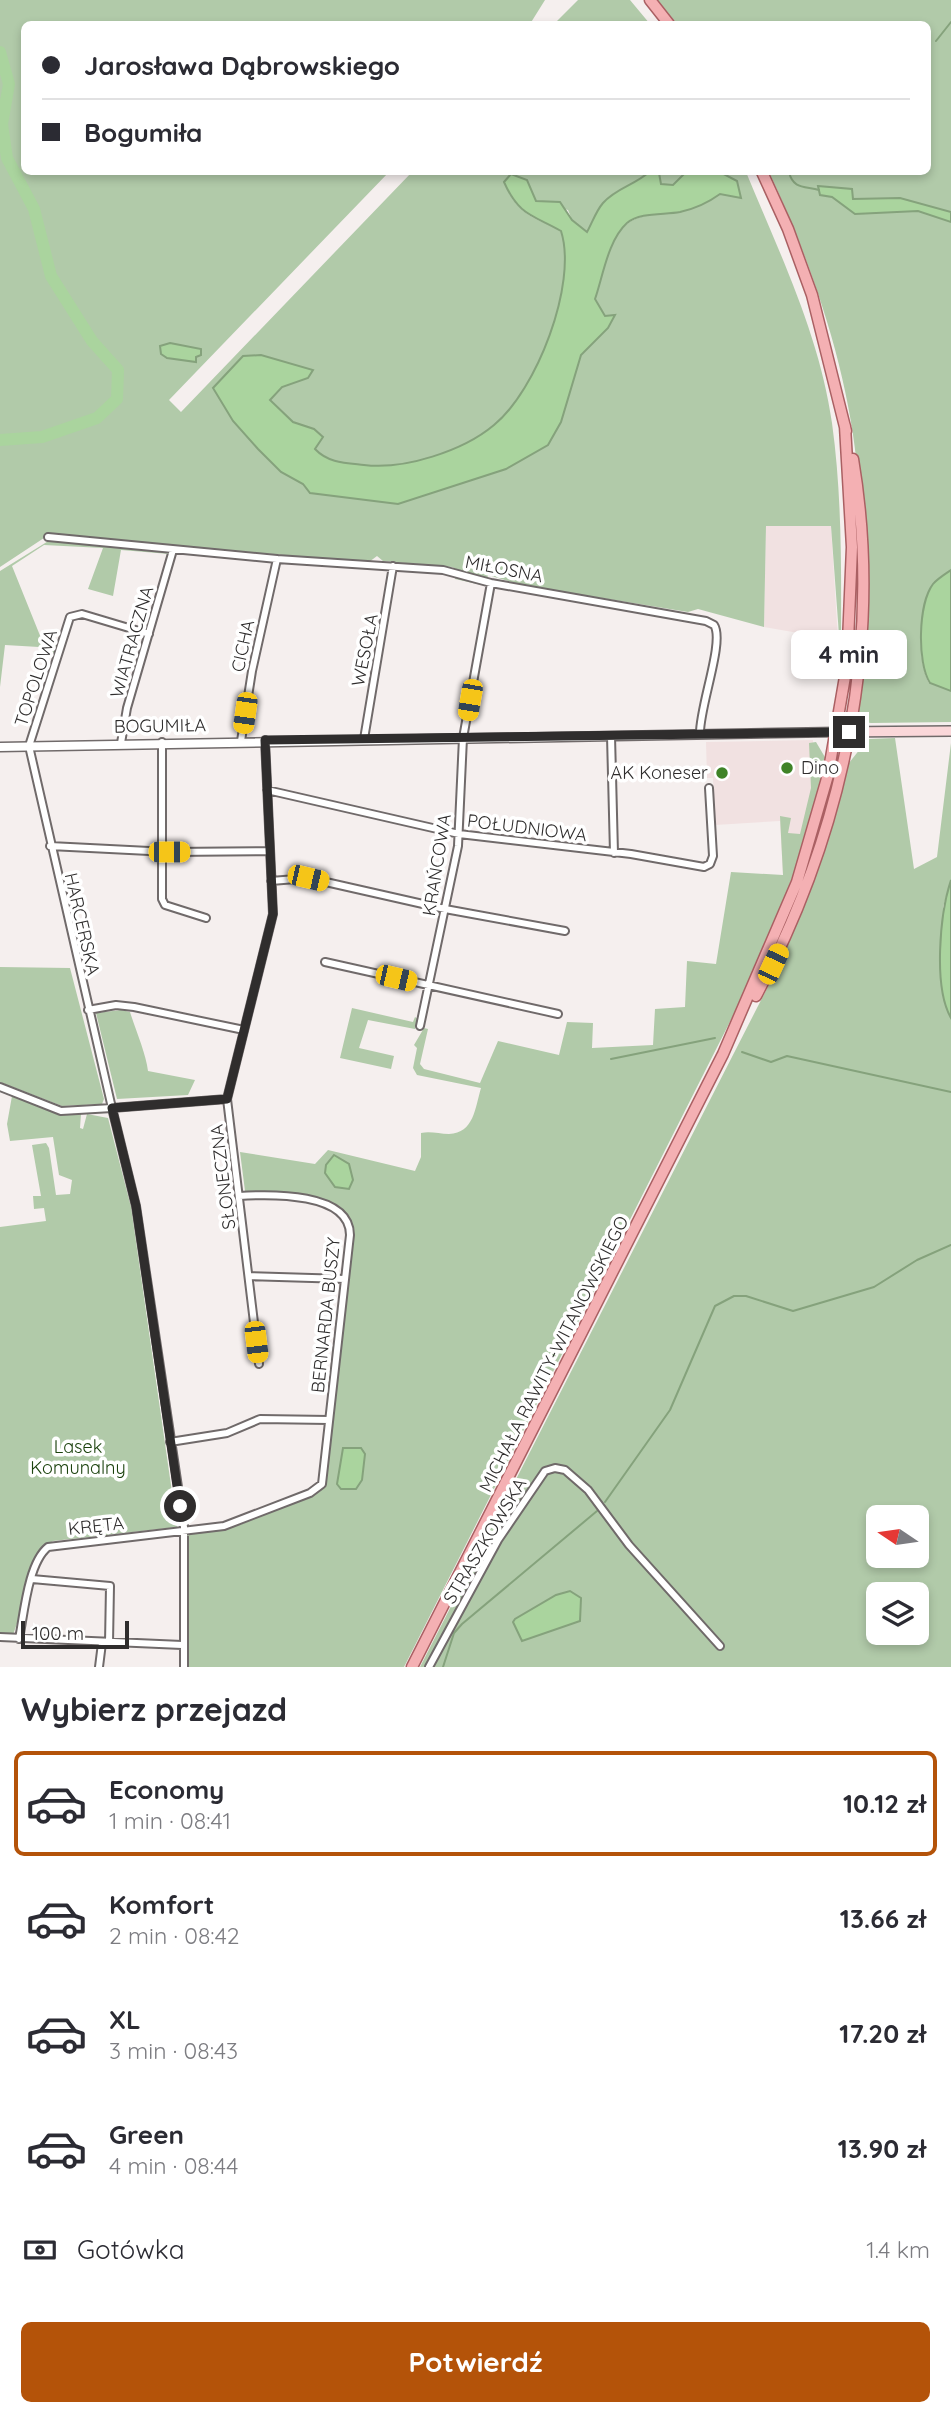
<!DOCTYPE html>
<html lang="pl">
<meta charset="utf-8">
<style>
:root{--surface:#fff;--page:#f7f7f7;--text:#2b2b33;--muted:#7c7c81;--line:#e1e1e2;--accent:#b45309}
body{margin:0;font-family:Quicksand,sans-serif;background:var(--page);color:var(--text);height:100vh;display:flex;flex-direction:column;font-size:26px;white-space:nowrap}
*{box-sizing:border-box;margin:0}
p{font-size:23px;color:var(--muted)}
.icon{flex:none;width:38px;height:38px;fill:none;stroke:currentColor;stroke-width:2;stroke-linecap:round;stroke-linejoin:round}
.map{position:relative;height:1667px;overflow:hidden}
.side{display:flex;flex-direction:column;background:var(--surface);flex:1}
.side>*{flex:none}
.banner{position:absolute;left:21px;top:21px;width:910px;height:154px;border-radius:10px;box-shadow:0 4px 10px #0003;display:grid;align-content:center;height:154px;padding:0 21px;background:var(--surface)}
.needle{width:46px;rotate:283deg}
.tools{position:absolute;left:866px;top:1505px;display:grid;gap:14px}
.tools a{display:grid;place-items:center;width:63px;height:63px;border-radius:10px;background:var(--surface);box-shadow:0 4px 10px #0003;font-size:35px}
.scale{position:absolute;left:21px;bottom:18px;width:108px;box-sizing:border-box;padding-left:7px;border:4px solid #2f2d2d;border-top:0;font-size:19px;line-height:24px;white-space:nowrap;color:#2f2d2d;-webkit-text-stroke:5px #fff;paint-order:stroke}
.end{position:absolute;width:32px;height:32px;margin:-16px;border:9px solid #2f2d2d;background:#fff;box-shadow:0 0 0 4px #fff}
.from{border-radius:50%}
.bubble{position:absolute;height:49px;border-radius:10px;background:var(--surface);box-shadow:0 4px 10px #0003;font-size:23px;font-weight:700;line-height:49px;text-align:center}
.car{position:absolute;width:21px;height:42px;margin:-21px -10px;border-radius:9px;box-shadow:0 0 5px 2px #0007;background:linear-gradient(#f5c518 24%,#345 0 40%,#f5c518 0 76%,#345 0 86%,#f5c518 0)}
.banner b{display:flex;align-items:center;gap:24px;height:66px;font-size:26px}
.banner b+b{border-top:2px solid var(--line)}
.banner i{width:18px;height:18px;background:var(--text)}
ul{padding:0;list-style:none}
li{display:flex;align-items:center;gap:21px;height:105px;margin:0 14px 10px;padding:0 7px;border:4px solid transparent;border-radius:10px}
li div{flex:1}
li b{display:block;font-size:26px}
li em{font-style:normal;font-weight:700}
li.active{border-color:var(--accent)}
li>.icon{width:63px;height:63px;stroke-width:1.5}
h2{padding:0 21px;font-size:32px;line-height:84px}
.pay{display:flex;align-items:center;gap:18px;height:77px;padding:0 21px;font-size:26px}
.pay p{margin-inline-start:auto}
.primary-button{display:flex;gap:14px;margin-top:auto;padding:14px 21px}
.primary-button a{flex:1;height:80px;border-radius:10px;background:var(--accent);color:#fff;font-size:28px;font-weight:700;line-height:80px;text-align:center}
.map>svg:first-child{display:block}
.built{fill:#f1e1e1}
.green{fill:#b1caa9;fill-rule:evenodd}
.water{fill:#aad49e;stroke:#85a27c;stroke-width:2}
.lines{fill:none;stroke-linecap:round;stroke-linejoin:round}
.stream{stroke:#85a27c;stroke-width:2}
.river{stroke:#aad49e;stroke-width:12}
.minor-casing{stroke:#706a6a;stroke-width:10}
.tertiary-casing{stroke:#706a6a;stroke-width:11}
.secondary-casing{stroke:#706a6a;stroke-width:12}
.primary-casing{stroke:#aa6063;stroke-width:13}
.minor{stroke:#fff;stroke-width:6}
.tertiary{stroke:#fff;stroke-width:8}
.secondary{stroke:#fad7d9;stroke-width:9}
.primary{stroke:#f4b0b3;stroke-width:10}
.route{stroke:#2f2d2d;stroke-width:9}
.poi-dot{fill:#3f8327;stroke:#fff;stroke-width:2.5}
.labels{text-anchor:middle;stroke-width:7;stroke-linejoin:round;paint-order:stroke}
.street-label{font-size:18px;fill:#2f2d2d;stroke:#fff}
.poi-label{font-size:18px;fill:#2f2d2d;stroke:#fff;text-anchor:start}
.park-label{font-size:18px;fill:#1b420d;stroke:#fff}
</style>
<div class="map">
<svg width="951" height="1667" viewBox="0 0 951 1667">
<rect width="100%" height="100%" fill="#f5efee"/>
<path class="built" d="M766 526H831L838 640 764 627Z
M813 740V803L783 875 780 821 715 825 713 778H707L706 742Z"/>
<path class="green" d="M0 0H545L530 24H24V172H389L169 400 181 412 412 172H686L673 186C624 180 609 189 587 233L572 220 568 210 536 201 512 174 504 182C518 216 532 216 561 231 578 284 537 391 494 425 463 451 404 470 364 465 345 463 328 463 315 449L323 436 314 429 293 422 270 400 282 387 308 378 313 370 261 355 213 388 233 421 258 449 281 472 303 484 310 493 398 504 432 492 571 383 581 355 608 328 614 315 605 316 595 299C603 276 608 240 627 224 644 209 691 216 720 194L741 198 737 181 720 172H746C779 252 820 336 832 423 843 503 841 582 841 662L831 526H766L764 627 698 609 688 612 522 585 488 575 486 586 455 579 456 569 452 567 383 561 377 556 369 562 177 546 173 550 47 536 0 567Z
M578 0H630L650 24H554Z
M657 0H951V570C946 574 937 579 933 584 918 604 917 663 929 683L951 691V722L871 723 864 722 856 715C862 667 861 620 860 572 859 540 861 508 858 476 849 371 813 267 769 172H928V24H677Z
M50 540 165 551 169 554 121 550 113 596 88 589 103 548 44 545 12 566 41 638 58 645 54 654 39 647 5 645 0 687V571Z
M895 738 914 869 937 857 951 743V880L943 907 942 981 951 1018V1667H432L503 1537 549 1472H562L602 1508 561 1465 545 1470 496 1539 427 1667H420L779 965 819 864 845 768 868 739ZM878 1517H917V1556H878ZM878 1594H917V1633H878Z
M816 742 829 764 805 846 751 980 404 1667H188L187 1534 242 1524 319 1491 324 1486 352 1235 348 1215C324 1188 278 1193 245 1191L240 1152 315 1164 328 1150 415 1171 421 1157V1133C431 1131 439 1134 449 1134 474 1133 475 1108 481 1088L417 1075 413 1068 417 1048 414 1045 424 1028 428 1029 420 1064 424 1069 480 1083 498 1041 559 1055 567 1022 593 1023 592 1048 653 1045 655 1009 685 1007 687 961 716 964 731 872 783 875 780 816 791 818 788 833 800 834 811 788 809 743Z
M0 967 70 968 104 1099 102 1104 62 1106 0 1082Z
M352 1008 413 1022 415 1017 418 1019 415 1029 368 1020 359 1048 394 1056 391 1069 340 1058Z
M121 1010 130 1012C136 1031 146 1054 148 1071L195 1080 188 1095 117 1099 96 1013Z
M12 1096 57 1114H81L80 1128 83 1129 87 1114 108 1118 131 1207 177 1527 53 1541 43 1547 13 1635 0 1633V1227L46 1221 44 1208 34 1209 33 1196H41L32 1145 46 1143 49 1148 56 1195 70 1194 72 1180 59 1175 53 1137 10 1141 7 1124Z"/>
<path class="water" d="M649 172 659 173 661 184 673 185 686 172H720L737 181 741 198 720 194C709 202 694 209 680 212 664 215 640 212 627 223 608 240 603 276 595 299L605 316 615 315 608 328 581 355 561 422 548 445 506 469 398 504 310 493 303 484 281 472 258 449 233 421 213 388 243 356 261 355 313 370 308 378 282 387 270 400 293 422 314 429 323 437 315 449C328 463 346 463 364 465 404 470 463 451 494 425 536 391 578 284 561 231 533 215 519 216 504 182L511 174 527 180 536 201 560 202 572 220 587 232C592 223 596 211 603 203 616 188 635 185 649 172Z
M818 186 852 189 853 199 900 198 951 212V222L918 211 855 214 832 197 820 195Z
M170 343 201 349V355L196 357V362L167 358 161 354 160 346Z
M951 570V691L930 683C917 663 918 604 933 584 937 579 945 574 951 570Z
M951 880V1018C933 987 940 913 951 880Z
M334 1155 349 1164 353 1180 349 1189 335 1187 325 1173 326 1165Z
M343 1448H361L365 1454 362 1480 356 1489H341L337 1484Z
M570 1591 581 1598 580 1621 522 1641 513 1622 515 1619 556 1595Z"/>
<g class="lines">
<path class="stream" d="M936 41 951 22
M789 172C793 189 804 186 819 190
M742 1052 771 1062 787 1056 951 1092
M611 1059 715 1038
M605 1502 670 1410 715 1306 734 1296H746L793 1311 874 1287 917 1260 951 1245
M443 1667 454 1633 462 1624 597 1511"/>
<path class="river" d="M0 52 9 84 2 124 7 158 34 209 51 276 92 341 118 370 117 399 97 418 42 437 0 440"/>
<g class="minor-casing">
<path id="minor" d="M48 537 277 559 443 570 491 583 706 621 714 625C725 641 699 708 700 734
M149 634 82 614 70 617 29 746 112 1108 227 1099
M611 736 614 853
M364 739 393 566
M241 741 252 671 277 559
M162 742V899L165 905 206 918
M121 743 127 708 173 550
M267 790 459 834 631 854 704 867 710 864 713 856 709 788
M50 846 169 852 269 851
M271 881 308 878 445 909 565 931
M325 962 558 1014
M88 1010 116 1005 134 1007 244 1030
M420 1026 458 846 463 738 491 583
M0 1087 61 1111 112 1108 136 1206 184 1527V1667
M249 1276 345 1279
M259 1364 227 1099 273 914 265 740
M170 1442 227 1433 260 1419 329 1420
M32 1579 110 1586 109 1643
M0 1637 182 1645
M19 1639C24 1614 28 1563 48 1547L224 1526 310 1493 322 1484 350 1235C350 1192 271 1194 239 1196
M99 1667 102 1643
M429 1667 498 1540 545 1471 555 1468 565 1470 588 1490 629 1545 720 1646"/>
</g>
<g class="tertiary-casing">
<path id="tertiary" d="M0 747 837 732"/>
</g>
<g class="secondary-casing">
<path id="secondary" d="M837 732 951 731"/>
</g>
<g class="primary-casing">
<path id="primary" d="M650 0 669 24
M762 172 788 229 812 295 846 431
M756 996C843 833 884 643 853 459
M412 1667 723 1054 797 882 828 775 847 665 852 547 845 426"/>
</g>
<use href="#minor" class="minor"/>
<use href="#tertiary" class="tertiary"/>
<use href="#secondary" class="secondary"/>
<use href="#primary" class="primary"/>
</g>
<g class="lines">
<path class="route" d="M180 1506 136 1206 112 1108 227 1099 273 914 265 740 849 732"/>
</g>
<g class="poi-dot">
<circle cx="787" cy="768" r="7"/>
<circle cx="722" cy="773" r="7"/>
</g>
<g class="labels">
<g class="street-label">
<text transform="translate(504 569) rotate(11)" y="6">MIŁOSNA</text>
<text transform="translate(132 642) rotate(-74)" y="6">WIATRACZNA</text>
<text transform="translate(243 646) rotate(-78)" y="6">CICHA</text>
<text transform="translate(365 650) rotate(-79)" y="6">WESOŁA</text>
<text transform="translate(36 678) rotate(-72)" y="6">TOPOLOWA</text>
<text transform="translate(160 726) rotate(-1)" y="6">BOGUMIŁA</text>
<text transform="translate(527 828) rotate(7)" y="6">POŁUDNIOWA</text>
<text transform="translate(437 865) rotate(-81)" y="6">KRAŃCOWA</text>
<text transform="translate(82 924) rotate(77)" y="6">HARCERSKA</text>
<text transform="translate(223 1177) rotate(-97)" y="6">SŁONECZNA</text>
<text transform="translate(326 1315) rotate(-84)" y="6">BERNARDA BUSZY</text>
<text transform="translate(554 1354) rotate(-63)" y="6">MICHAŁA RAWITY-WITANOWSKIEGO</text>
<text transform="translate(96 1526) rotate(-6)" y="6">KRĘTA</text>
<text transform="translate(485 1541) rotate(-59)" y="6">STRASZKOWSKA</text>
</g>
<g class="poi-label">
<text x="801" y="774">Dino</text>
<text x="708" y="779" text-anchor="end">AK Koneser</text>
</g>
<g class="park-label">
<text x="78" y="1453">Lasek<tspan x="78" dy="21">Komunalny</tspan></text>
</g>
</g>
</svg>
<div class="tools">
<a><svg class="needle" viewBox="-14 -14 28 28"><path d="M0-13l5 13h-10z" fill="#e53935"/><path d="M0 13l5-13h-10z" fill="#7c7c81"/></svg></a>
<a><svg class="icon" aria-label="layers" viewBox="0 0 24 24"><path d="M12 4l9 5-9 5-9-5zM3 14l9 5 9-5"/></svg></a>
</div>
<div class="scale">100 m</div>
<i class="end from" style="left:180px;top:1506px"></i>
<i class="end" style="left:849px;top:732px"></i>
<div class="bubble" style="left:791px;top:630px;width:116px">4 min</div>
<i class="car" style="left:470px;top:700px;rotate:190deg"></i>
<i class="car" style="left:245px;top:713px;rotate:188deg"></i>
<i class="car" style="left:169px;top:852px;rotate:90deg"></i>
<i class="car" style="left:308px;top:878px;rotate:103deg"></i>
<i class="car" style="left:773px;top:964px;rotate:25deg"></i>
<i class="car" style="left:396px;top:978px;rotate:103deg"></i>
<i class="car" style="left:256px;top:1342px;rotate:173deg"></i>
<div class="banner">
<b><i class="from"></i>Jarosława Dąbrowskiego</b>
<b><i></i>Bogumiła</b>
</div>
</div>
<section class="side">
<h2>Wybierz przejazd</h2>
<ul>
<li class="active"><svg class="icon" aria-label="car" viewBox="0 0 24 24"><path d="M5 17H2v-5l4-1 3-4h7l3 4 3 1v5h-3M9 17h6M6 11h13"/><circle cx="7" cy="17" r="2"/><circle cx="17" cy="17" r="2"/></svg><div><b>Economy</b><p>1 min · 08:41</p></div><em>10.12 zł</em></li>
<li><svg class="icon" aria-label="car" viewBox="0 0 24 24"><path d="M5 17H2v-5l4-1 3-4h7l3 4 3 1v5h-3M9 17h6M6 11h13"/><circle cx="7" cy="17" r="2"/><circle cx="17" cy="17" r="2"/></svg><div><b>Komfort</b><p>2 min · 08:42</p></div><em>13.66 zł</em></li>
<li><svg class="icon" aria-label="car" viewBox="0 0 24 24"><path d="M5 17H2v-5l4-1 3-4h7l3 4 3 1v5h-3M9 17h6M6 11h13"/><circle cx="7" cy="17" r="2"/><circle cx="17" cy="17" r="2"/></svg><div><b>XL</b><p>3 min · 08:43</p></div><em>17.20 zł</em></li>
<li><svg class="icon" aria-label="car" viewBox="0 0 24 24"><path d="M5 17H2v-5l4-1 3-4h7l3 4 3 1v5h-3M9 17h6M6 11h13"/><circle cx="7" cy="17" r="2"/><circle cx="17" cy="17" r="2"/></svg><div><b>Green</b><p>4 min · 08:44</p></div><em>13.90 zł</em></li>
</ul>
<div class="pay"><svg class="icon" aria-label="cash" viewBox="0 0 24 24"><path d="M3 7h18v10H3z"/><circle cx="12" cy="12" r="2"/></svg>Gotówka<p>1.4 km</p></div>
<div class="primary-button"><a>Potwierdź</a></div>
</section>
